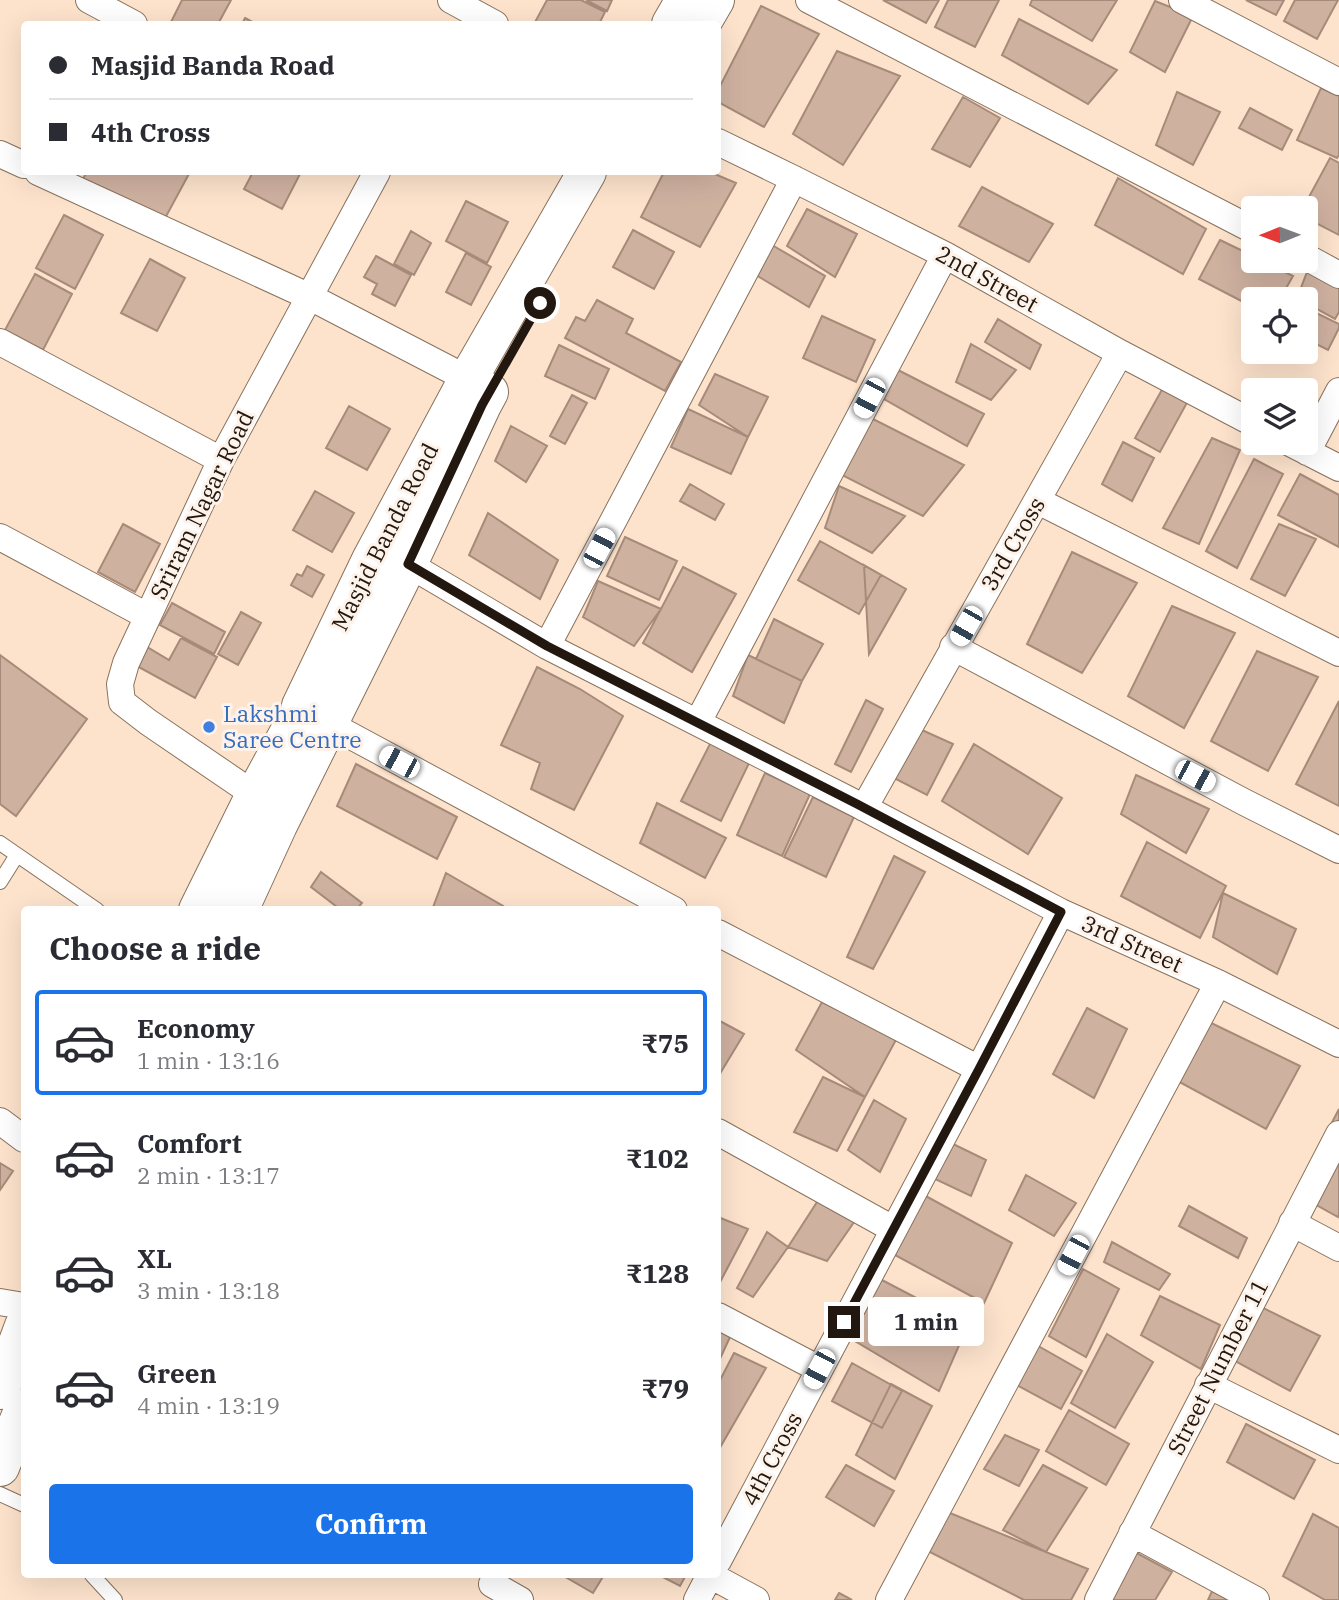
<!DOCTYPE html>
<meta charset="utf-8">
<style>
:root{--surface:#fff;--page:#f2f2f3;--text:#2b2b33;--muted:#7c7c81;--line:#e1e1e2;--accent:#1a73e8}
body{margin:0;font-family:"IBM Plex Serif",serif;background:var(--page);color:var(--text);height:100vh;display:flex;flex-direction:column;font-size:26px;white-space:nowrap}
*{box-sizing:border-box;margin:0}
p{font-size:23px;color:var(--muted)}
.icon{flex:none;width:38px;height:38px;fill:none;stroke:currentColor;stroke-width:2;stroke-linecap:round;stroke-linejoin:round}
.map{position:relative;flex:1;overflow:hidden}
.drawer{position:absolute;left:21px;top:906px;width:700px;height:672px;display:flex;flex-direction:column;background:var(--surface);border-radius:7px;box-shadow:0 7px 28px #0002}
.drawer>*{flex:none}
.guide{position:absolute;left:21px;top:21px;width:700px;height:154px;border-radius:7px;box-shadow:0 7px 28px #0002;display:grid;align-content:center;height:154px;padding:0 28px;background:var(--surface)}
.needle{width:46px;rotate:269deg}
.fabs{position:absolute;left:1241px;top:196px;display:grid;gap:14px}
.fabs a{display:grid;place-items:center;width:77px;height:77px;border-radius:7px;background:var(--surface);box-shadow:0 7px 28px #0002;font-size:35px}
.end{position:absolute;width:32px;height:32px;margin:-16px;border:9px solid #221810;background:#fff;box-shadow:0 0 0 4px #fff}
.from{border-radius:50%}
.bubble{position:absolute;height:49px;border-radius:7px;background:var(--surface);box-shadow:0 7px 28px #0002;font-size:23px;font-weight:700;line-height:49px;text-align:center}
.car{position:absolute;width:21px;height:42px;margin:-21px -10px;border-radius:9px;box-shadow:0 0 5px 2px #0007;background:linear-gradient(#fff 24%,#345 0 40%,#fff 0 76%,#345 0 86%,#fff 0)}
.guide b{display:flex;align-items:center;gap:24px;height:66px;font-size:26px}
.guide b+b{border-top:2px solid var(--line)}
.guide i{width:18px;height:18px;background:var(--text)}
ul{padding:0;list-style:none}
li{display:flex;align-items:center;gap:21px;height:105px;margin:0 14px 10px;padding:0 14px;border:4px solid transparent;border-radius:7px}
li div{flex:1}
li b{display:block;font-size:26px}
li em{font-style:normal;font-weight:700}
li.current{border-color:var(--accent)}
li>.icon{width:63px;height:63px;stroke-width:1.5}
h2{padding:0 28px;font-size:32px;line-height:84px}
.cta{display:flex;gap:14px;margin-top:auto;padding:14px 28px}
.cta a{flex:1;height:80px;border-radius:7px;background:var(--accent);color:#fff;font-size:28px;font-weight:700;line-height:80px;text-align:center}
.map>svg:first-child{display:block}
.building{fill:#cfb1a0;stroke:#a78b7a;stroke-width:2}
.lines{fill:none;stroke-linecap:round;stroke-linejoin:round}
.lane-casing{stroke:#89725d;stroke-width:16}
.street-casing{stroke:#89725d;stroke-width:28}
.secondary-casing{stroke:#89725d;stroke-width:40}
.lane{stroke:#fff;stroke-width:14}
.street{stroke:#fff;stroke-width:26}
.secondary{stroke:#fff;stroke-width:38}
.route{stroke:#221810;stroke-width:9}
.shop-dot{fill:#3f7fe0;stroke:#fef3ea;stroke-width:2.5}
.labels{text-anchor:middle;stroke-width:6;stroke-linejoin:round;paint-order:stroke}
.street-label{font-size:23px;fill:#221810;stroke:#fef3ea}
.shop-label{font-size:23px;fill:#366cbe;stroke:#fef3ea;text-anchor:start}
</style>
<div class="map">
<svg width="1339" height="1600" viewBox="0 0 1339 1600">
<rect width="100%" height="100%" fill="#fde3cc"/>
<path class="building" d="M182 0H231L218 24H170Z
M547 0H581L605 12 599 24H534Z
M586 0H612L607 11Z
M883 0H939L926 23Z
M948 0H999L975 47 935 27Z
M1032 0H1117L1092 41 1030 5Z
M1246 0H1284L1276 15Z
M1295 0H1338L1317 39 1284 21Z
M1155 1 1193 16 1165 72 1130 52Z
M761 6 819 34 764 127 718 102V90Z
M245 18 256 24H242Z
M1019 19 1117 70 1088 104 1002 55Z
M837 51 900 76 843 165 793 134Z
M1321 88 1339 96V155L1337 158 1297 140Z
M1177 92 1220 112 1193 165 1156 145Z
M963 97 1000 118 970 167 932 149Z
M1250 108 1292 130 1282 150 1239 128Z
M1330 158 1339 163V235L1306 218V208H1303Z
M87 172H190L163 222 82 180Z
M253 172H301L282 209 244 189Z
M664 172H710L736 183 700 247 641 217Z
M1118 178 1206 229 1183 274 1095 225Z
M982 187 1053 224 1029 262 959 226Z
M466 201 508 222 487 263 446 241Z
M807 209 857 234 835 277 787 246Z
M64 215 103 235 75 289 36 268Z
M633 230 674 252 654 289 613 267Z
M411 231 431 243 414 275 394 264Z
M1220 240 1253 256V261H1262L1293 276 1280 299H1253V307L1199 279Z
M772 245 825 276 809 307 756 275Z
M466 253 491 267 471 305 446 292Z
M376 256 411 275 395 306 372 294 377 284 364 277Z
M150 259 185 278 157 331 121 313Z
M1309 267 1339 282V312L1335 319 1306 303V299L1297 298Z
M35 274 72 294 43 350 5 330Z
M597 300 633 319 626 333 681 362 665 391 565 338 576 317 585 321Z
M1306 308 1339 324V328L1328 350 1306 339Z
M822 316 875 340 856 382 803 358Z
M998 319 1041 345 1030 369 985 342Z
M971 344 1016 370 991 400 956 382Z
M559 345 609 369 595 399 545 376Z
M898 370 984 414 967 446 884 399Z
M715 374 768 397 748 437 699 405Z
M1164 386 1189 399 1160 452 1135 438Z
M572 395 587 403 565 444 550 436Z
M349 406 390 429 367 470 326 448Z
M688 409 748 437 731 474 671 447Z
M871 418 964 465 923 516 834 471Z
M511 426 547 446 526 482 495 461Z
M1212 438 1240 450 1199 544 1163 528Z
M1123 442 1154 458 1132 501 1102 484Z
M1254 459 1283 474 1237 568 1206 551Z
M1300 474 1339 495V547L1278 515Z
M690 484 724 504 715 520 680 501Z
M839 486 905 516 872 553 825 528Z
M315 491 354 513 332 552 293 530Z
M488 513 558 560 540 599 469 555Z
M123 524 160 544 135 592 98 572Z
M1279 524 1316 539 1285 596 1251 579Z
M625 537 677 561 659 600 607 576Z
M820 541 881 575 859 614 798 580Z
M1072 552 1137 583 1082 673 1027 644Z
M864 565 906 589 869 654Z
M307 566 324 575 312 597 291 585 297 574 302 576Z
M683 567 736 594 692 672 643 643Z
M598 581 661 609 634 646 583 617Z
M172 603 225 632 214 654 160 625Z
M1172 606 1235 633 1184 728 1128 696Z
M241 612 261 623 238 665 218 654Z
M774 619 823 644 802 681 756 659Z
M181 638 217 657 195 698 137 666 147 647 169 660Z
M1257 651 1318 677 1268 771 1211 741Z
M0 655 87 719 16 816 0 804Z
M748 655 802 681 784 723 733 696Z
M537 667 580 689 623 716 574 810 531 789 540 763 501 745Z
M866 700 883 709 851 772 835 764Z
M1339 701V806L1296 784Z
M913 726 953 744 927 795 892 777Z
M712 740 751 759 721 821 681 801Z
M974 744 1062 798 1028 854 942 801Z
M356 764 457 817 437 859 337 806Z
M765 773 810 794 782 856 737 835Z
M1136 775 1209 809 1186 853 1121 814Z
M813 797 854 817 826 877 784 857Z
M657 803 726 838 705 878 640 843Z
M1147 842 1226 886 1200 938 1121 896Z
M894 856 925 872 873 969 847 957Z
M321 872 362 903 356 910H341L311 887Z
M446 873 503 906 501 910H432Z
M1223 893 1296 929 1277 974 1213 937Z
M822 1002 897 1038 865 1097 796 1050Z
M1087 1008 1127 1029 1094 1098 1053 1074Z
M718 1020 744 1034 718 1077Z
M1205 1020 1300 1066 1266 1129 1174 1079Z
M823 1077 865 1097 837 1151 794 1132Z
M874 1100 906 1119 880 1172 848 1150Z
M1339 1109V1214L1338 1217 1295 1193Z
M949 1142 986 1160 971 1196 933 1178Z
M0 1163 13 1171 0 1190Z
M1026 1175 1076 1203 1054 1236 1009 1210Z
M922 1194 1012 1243 984 1303 895 1255Z
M819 1199 861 1212 827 1261 788 1247Z
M1189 1206 1247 1238 1238 1258 1179 1226Z
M718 1217 748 1229 719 1284 718 1283Z
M767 1232 788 1247 753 1297 737 1288Z
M1112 1242 1170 1274 1159 1290 1104 1262Z
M1083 1269 1119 1289 1086 1357 1049 1336Z
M880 1279 968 1325 939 1391 850 1338Z
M1160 1296 1220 1325 1201 1369 1141 1335Z
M1241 1297 1320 1336 1290 1391 1215 1350Z
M718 1329 730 1337 718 1363Z
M1107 1334 1153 1362 1115 1428 1071 1403Z
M1033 1343 1082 1371 1061 1409 1013 1383Z
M734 1353 766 1368 718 1451V1384Z
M852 1363 902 1391 882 1428 832 1401Z
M891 1384 932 1406 895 1479 856 1455Z
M1069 1410 1129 1444 1106 1485 1046 1451Z
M1246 1424 1315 1460 1294 1499 1227 1462Z
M1005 1435 1039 1450 1019 1486 984 1469Z
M846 1465 894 1491 874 1526 826 1497Z
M1043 1465 1087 1488 1046 1552 1003 1530Z
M945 1511 1088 1569 1071 1600H1024L926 1550Z
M1313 1514 1339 1528V1600H1325L1283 1576Z
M1118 1543 1172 1572 1155 1600H1087Z
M562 1575H604L593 1593Z
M659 1575H686L680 1586Z
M1212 1591 1230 1600H1208Z
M839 1593 852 1600H835Z"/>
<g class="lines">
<g class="lane-casing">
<path id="lane" d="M0 843 97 910
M0 882 17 855
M0 1494 24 1505
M92 1575 115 1600"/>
</g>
<g class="street-casing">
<path id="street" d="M89 0 134 24
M451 0 495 24
M809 0 1253 230
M1182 0 1339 82
M718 142 794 179 945 255 1120 353 1253 423
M0 154 24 165
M38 172 310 297 468 379
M1306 257 1339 275
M0 342 221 460
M1290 443 1339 468
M1307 452 1339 391
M1038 501 1339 653
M0 537 147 616
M408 564 547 646 857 804 1061 912 1218 983 1339 1044
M547 646 794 179
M953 647 1244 802 1339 850
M698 722 945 255
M329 724 674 910
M255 795 148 722 122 702 120 684 126 663 221 460 377 172
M864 808C949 656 1036 505 1120 353
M718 933 979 1069
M0 1121 24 1139
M718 1132 893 1229
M1292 1223 1339 1248
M0 1302 24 1306
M718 1316 819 1369
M1208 1385 1339 1450
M1132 1533 1256 1600
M718 1561 979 1069 1061 912
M710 1575 756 1600
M492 1584 520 1600
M697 1600 710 1575
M889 1600 1218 983
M1098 1600 1339 1134"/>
</g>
<g class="secondary-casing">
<path id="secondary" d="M671 24 685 0
M701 24 715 0
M198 910 255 795 299 714 301 706 371 560 468 379 587 172
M239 910 278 825 408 564 482 405 489 392
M0 1390 24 1326
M0 1467 24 1408"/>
</g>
<use href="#lane" class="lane"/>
<use href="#street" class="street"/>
<use href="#secondary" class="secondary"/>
</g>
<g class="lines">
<path class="route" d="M540 303 482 405 408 564 547 646 857 804 1061 912 979 1069 844 1322"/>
</g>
<circle class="shop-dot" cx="209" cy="727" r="7"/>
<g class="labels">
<g class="street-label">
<text transform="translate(987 279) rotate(29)" y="8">2nd Street</text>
<text transform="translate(202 505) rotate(-64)" y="8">Sriram Nagar Road</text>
<text transform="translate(385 537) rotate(-63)" y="8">Masjid Banda Road</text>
<text transform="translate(1013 544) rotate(-60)" y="8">3rd Cross</text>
<text transform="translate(1132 944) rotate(24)" y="8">3rd Street</text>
<text transform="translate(1218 1367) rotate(-63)" y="8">Street Number 11</text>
<text transform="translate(772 1459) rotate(-62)" y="8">4th Cross</text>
</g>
<g class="shop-label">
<text x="223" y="722">Lakshmi<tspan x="223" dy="26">Saree Centre</tspan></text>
</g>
</g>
</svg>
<div class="fabs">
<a><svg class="needle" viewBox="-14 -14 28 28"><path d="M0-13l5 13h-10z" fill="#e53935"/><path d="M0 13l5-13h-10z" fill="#7c7c81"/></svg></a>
<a><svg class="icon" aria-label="locate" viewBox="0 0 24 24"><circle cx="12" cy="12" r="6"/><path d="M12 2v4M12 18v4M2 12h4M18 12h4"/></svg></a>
<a><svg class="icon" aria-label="layers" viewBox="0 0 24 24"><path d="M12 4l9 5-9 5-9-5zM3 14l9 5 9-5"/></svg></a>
</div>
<i class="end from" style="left:540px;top:303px"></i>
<i class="end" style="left:844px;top:1322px"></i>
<div class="bubble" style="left:868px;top:1297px;width:116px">1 min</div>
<i class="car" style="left:869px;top:398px;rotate:208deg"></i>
<i class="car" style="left:599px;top:548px;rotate:28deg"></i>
<i class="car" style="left:966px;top:626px;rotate:210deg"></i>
<i class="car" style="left:399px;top:762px;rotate:298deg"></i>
<i class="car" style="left:1195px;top:776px;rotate:118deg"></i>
<i class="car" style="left:1073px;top:1255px;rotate:208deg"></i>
<i class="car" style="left:819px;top:1369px;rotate:208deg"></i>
<div class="guide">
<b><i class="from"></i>Masjid Banda Road</b>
<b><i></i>4th Cross</b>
</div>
<section class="drawer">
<h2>Choose a ride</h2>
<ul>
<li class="current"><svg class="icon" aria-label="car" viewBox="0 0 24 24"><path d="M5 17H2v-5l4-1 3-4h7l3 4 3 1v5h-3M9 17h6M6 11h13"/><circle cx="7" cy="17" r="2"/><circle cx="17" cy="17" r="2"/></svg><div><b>Economy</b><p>1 min · 13:16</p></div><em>₹75</em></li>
<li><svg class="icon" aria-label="car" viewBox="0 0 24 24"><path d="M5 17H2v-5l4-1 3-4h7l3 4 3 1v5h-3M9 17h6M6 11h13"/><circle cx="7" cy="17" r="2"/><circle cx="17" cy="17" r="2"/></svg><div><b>Comfort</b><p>2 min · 13:17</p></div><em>₹102</em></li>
<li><svg class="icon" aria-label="car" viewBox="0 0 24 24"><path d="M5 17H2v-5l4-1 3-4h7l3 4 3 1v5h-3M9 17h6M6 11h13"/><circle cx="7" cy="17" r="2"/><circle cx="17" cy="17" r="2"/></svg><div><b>XL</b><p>3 min · 13:18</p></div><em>₹128</em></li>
<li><svg class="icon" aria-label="car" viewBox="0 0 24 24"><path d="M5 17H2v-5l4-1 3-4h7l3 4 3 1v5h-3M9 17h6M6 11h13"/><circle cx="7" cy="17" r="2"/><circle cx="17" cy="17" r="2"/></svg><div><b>Green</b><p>4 min · 13:19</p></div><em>₹79</em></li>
</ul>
<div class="cta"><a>Confirm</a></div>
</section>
</div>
